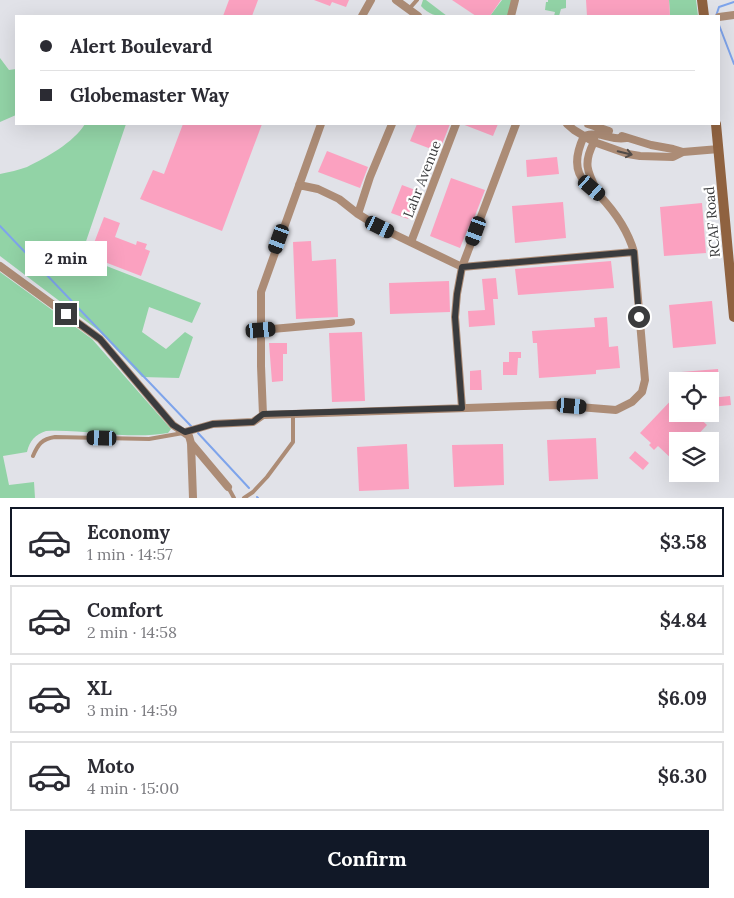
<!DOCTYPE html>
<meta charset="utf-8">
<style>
:root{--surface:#fff;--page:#f2f2f3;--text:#2b2b33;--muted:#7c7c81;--line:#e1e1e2;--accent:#111827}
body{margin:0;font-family:Lora,serif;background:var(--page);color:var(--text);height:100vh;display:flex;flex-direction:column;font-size:19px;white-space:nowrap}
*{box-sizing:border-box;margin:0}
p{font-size:16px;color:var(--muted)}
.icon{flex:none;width:28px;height:28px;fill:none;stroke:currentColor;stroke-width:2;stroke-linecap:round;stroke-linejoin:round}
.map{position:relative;height:498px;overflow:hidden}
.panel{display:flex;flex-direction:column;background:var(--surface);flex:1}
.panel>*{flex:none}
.top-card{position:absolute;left:15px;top:15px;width:705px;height:110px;border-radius:0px;box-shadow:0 5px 20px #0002;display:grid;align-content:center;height:110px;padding:0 25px;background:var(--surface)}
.tools{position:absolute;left:669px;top:372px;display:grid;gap:10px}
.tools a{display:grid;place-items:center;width:50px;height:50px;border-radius:0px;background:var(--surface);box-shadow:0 5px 20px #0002;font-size:25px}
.end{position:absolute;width:22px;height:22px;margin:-11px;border:6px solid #3a3b3d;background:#fff;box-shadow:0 0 0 2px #fff}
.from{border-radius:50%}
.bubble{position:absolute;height:35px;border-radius:0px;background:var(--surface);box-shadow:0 5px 20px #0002;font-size:16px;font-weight:800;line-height:35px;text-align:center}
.car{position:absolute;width:15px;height:30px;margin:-15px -8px;border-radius:6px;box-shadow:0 0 4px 1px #0007;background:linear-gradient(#222 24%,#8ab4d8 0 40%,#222 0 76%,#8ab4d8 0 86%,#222 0)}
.top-card b{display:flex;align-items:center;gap:18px;height:48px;font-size:19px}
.top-card b+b{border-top:1px solid var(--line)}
.top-card i{width:12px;height:12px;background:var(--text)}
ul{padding:9px 0 0;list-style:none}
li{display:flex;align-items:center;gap:15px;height:70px;margin:0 10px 8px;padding:0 15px;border:2px solid var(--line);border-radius:0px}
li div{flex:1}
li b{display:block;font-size:19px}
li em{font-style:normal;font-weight:800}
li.active{border-color:var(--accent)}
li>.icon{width:45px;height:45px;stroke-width:1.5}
.primary-button{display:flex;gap:10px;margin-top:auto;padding:10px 25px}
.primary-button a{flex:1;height:58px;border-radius:0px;background:var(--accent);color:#fff;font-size:20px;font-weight:800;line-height:58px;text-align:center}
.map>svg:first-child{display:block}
.green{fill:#92d3a6}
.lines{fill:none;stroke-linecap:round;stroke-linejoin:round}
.stream{stroke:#7ea4eb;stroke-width:2}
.building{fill:#fba1c0}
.service{stroke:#ac8c76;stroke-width:4}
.minor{stroke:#ac8c76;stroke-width:8}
.secondary{stroke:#8f6240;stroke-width:10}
.oneway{stroke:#514b48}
.route{stroke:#3a3b3d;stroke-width:6}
.labels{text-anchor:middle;stroke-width:4.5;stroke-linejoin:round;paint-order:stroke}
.street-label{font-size:14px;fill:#3a3b3d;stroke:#fff}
</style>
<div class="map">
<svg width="734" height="498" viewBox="0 0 734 498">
<rect width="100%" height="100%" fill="#e1e2e8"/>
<path class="green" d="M423 0H426L447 16C436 16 429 15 421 6Z
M502 0H512L508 16H490Z
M548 0H566V8L561 9 559 16H554L555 12 545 10 546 2H548Z
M669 0H696L698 16H670Z
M0 58 9 70 16 69V115L0 122Z
M85 124H126L81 256 201 303 192 323 149 307 142 332 166 349 185 332 193 337 179 378 142 377 99 331 0 256V174C9 172 19 170 27 167 47 157 73 143 85 124Z
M0 272 92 339 171 429 168 433C128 440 87 429 46 431 35 435 30 440 27 452L3 456 9 485 34 482 35 498H0Z"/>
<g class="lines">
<path class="stream" d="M716 16 719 7 734 2
M719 25 734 64
M0 226 191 426
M198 433 249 488
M257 497 258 498"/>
</g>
<path class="building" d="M229 0H258L252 16H223Z
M314 0H349L346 7 332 2 330 6Z
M452 0H501L490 16H476Z
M586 0H669L670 16H587Z
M183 124H262L222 231 140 199 153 170 164 174Z
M417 124H450L439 152 410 141Z
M462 124H498L493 136Z
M327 151 368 167 360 188 318 172Z
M557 157 559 174 527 177 526 160Z
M451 178 485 190 471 226H469L460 248 430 236Z
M402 185 418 191 408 219 391 213Z
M563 202 566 238 515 243 512 206Z
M702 203 706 253 664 256 660 207Z
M104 217 120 223 115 237 136 245 137 241 147 244 145 249 150 251 141 276 89 256Z
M311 241 312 261 336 259 338 317 296 319 293 242Z
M611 261 614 288 518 295 515 269Z
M496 278 498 299H493L495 325 469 327 468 311 485 310 482 279Z
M449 281 450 312 390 314 389 283Z
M712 301 716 344 673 348 669 305Z
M607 317 609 347 618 346 620 368 596 370V374L539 378 537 343H533L532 331 595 327 594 318Z
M362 332 365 401 332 402 329 333Z
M269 343H287V354H283V381L272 382Z
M509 352H521V358H518L517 375H503V362H509Z
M718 369 719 380 681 381V372Z
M481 370 482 390H470V371Z
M678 393V414H695L707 425 692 441H678V457L674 461 658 446 654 450 649 445 651 443 640 433Z
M730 396 731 405 710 407V398Z
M596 438 598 479 549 481 547 440Z
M407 444 409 489 359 491 357 447Z
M503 444 504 485 454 487 452 445Z
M635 451 649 463 643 470 629 458Z"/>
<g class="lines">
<path class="service" d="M409 9 417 0
M33 456C38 444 42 439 55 437L149 439 183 433
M228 487 234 498
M244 498 253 492 267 477 293 442V413"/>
<path class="minor" d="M396 0 418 16
M362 16 371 0
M511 16 515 0
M719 17 734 15
M567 124 574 130 594 142 628 154 640 156 673 157 683 152 719 149
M588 124 609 131
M622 136 651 145 673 149 683 152
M594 139V142C583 163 587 171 597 191
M299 185 318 189 339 199 358 214 379 227 462 267 634 252
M358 214 370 177 392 124
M411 242 456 124
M0 266 100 339 173 425 189 436 191 443 193 498
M261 330 351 322
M462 408 455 317 457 294 462 267 516 124
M263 415 554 405 616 410 632 402 642 392 645 380 634 252C628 231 615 212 600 196 596 191 590 188 586 183 572 170 577 151 584 136 601 130 610 141 626 138
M263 415 261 366V292L321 124
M185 432 213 424 253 422 263 415
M191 443 228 487"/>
<path class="secondary" d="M702 0 704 16
M716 124 734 317"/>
</g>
<defs><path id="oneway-shaft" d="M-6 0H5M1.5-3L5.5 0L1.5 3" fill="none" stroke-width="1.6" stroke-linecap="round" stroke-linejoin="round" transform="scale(1.25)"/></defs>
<use class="oneway" href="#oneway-shaft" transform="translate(625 153) rotate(14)"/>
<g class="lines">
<path class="route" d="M66 314 100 339 173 425 185 432 213 424 253 422 263 414 462 408 455 317 457 294 462 267 634 252 639 317"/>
</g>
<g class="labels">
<g class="street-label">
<text transform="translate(422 179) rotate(-69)" y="5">Lahr Avenue</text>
<text transform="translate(712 222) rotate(-95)" y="5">RCAF Road</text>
</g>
</g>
</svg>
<div class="tools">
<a><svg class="icon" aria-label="locate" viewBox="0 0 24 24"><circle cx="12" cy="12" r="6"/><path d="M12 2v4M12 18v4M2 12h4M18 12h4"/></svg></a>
<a><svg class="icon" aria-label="layers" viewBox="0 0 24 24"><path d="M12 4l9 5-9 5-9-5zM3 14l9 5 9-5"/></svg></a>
</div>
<i class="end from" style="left:639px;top:317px"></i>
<i class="end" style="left:66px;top:314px"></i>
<div class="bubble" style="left:25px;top:241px;width:82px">2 min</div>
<i class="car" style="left:592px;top:188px;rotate:131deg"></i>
<i class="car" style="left:380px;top:227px;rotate:116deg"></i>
<i class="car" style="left:476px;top:231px;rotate:200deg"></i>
<i class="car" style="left:279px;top:239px;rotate:200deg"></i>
<i class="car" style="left:261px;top:330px;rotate:85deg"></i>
<i class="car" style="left:572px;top:406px;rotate:95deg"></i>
<i class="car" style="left:102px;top:438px;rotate:272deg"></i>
<div class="top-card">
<b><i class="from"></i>Alert Boulevard</b>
<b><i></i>Globemaster Way</b>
</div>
</div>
<section class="panel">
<ul>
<li class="active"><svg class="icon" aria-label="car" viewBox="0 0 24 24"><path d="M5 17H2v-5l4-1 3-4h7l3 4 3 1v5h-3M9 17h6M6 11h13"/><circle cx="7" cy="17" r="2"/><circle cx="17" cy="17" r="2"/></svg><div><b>Economy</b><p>1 min · 14:57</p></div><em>$3.58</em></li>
<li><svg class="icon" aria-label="car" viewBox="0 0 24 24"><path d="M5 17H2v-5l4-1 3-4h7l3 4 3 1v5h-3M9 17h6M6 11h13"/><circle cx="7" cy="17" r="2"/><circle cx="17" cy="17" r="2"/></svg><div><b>Comfort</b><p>2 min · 14:58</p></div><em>$4.84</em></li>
<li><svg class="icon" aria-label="car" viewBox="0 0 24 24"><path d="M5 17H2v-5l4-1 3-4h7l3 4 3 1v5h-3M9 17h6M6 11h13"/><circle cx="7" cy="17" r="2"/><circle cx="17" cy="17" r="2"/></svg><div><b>XL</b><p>3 min · 14:59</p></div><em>$6.09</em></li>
<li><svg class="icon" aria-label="car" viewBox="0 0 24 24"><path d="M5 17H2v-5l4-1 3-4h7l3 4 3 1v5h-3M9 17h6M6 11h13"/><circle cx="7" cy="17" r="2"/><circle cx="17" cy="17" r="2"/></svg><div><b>Moto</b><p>4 min · 15:00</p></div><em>$6.30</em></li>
</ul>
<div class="primary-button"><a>Confirm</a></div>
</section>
